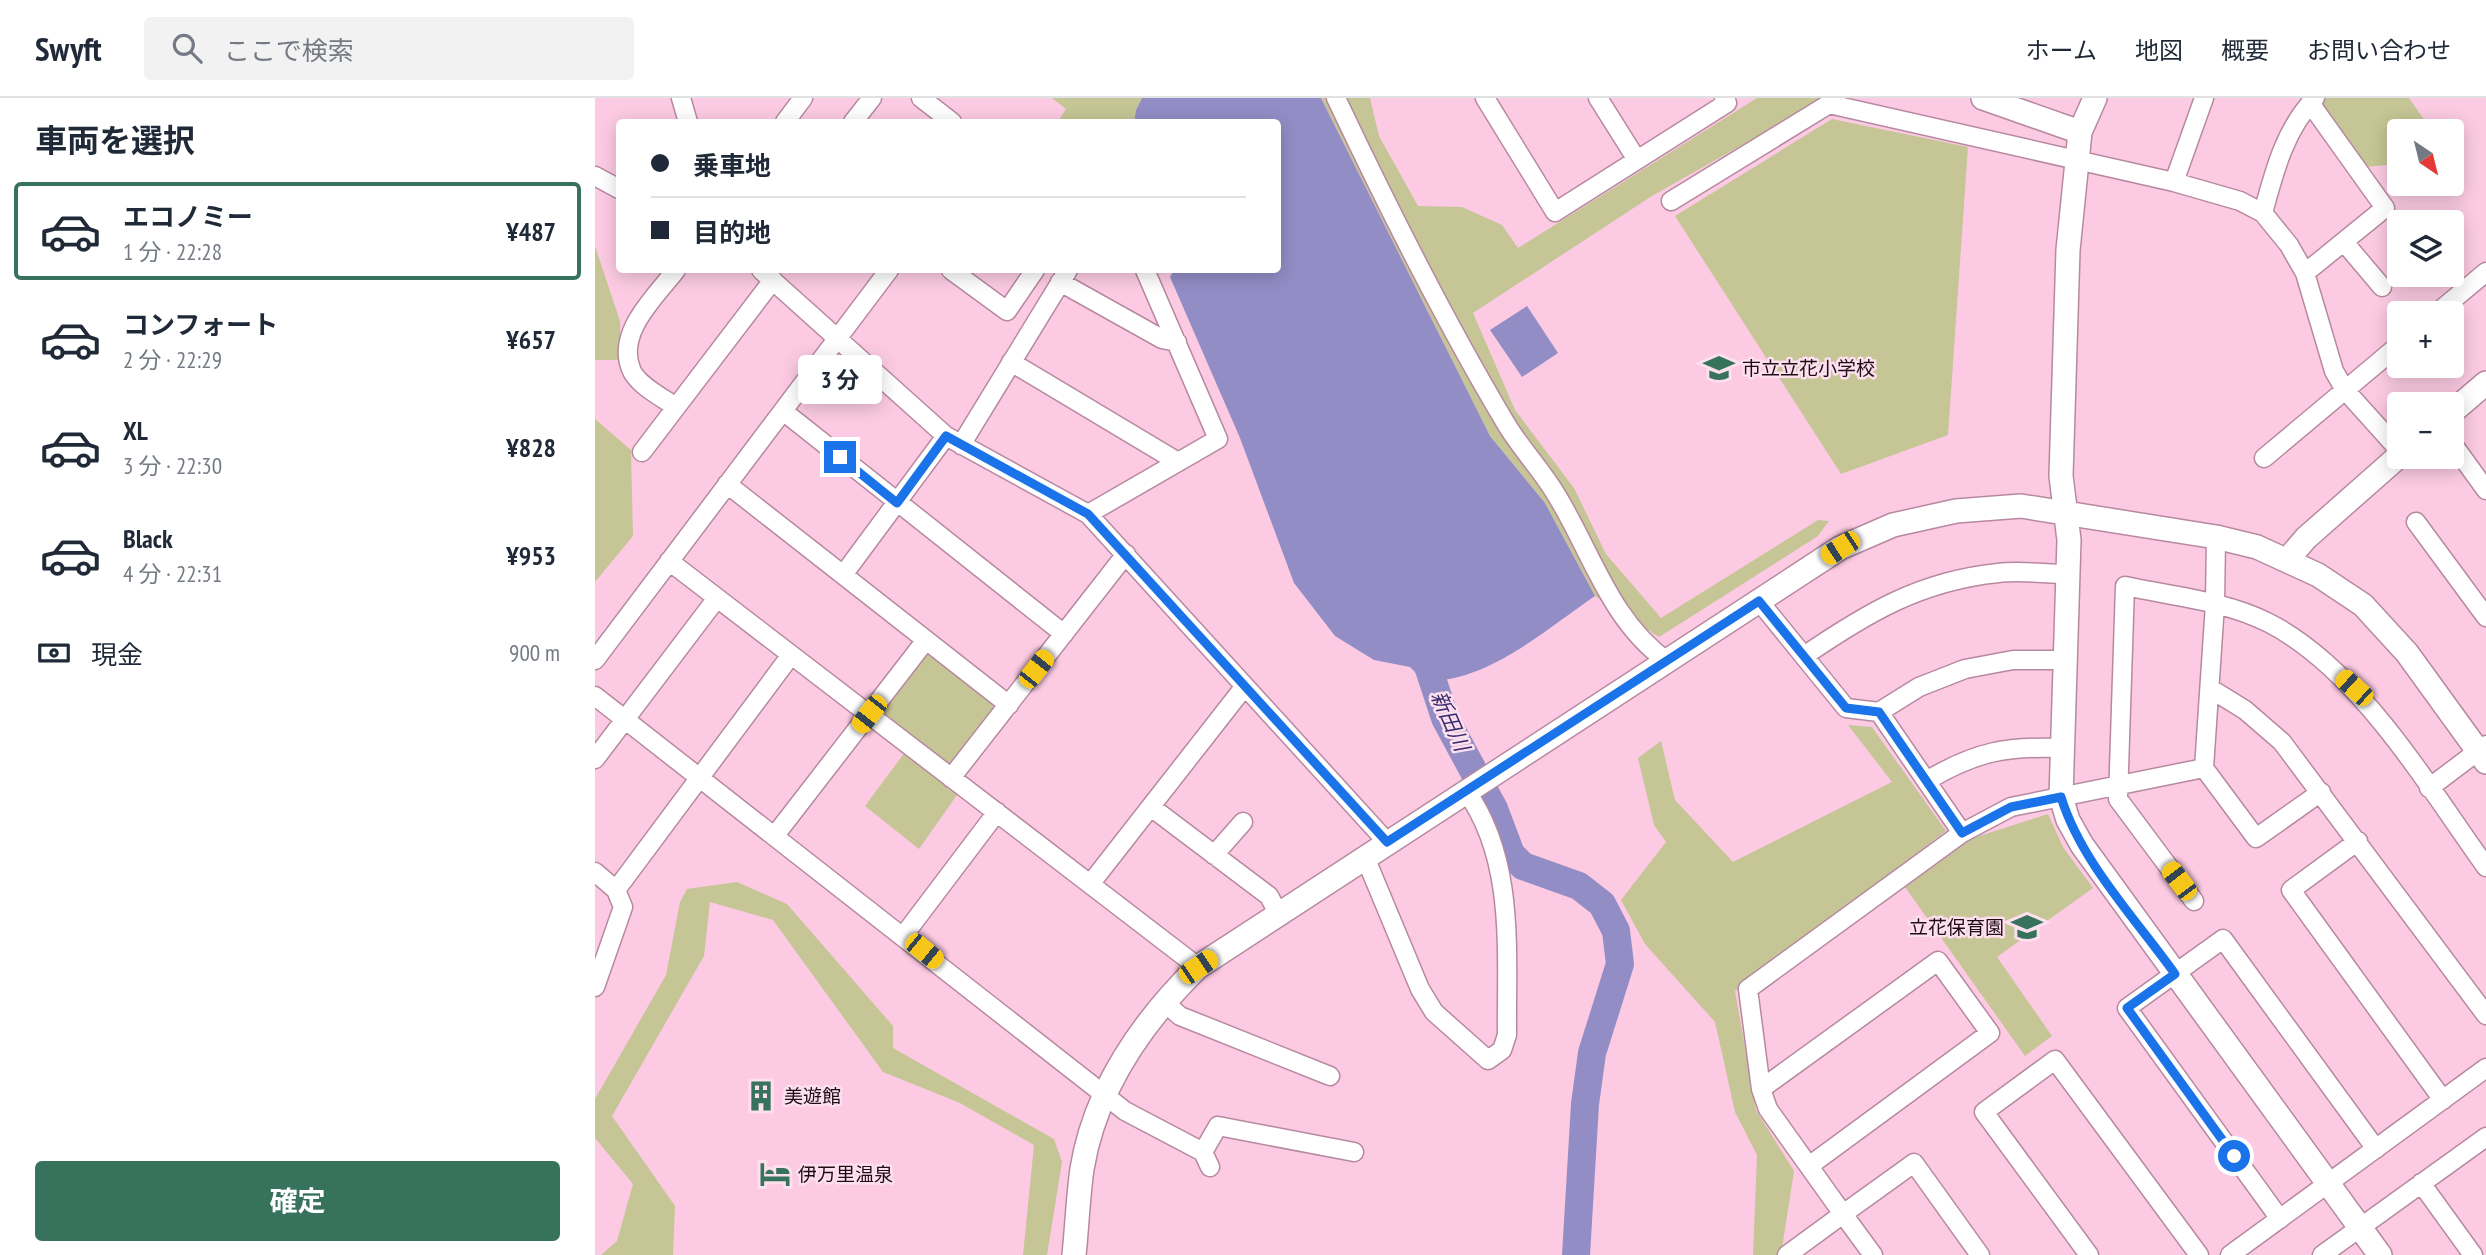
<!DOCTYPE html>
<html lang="ja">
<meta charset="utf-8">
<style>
:root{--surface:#fff;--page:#f2f2f3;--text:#1f2937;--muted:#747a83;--line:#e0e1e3;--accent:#37725c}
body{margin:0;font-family:"PT Sans Narrow","Noto Sans JP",sans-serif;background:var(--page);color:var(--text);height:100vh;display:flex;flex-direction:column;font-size:26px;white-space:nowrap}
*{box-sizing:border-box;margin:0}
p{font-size:23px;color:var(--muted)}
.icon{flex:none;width:38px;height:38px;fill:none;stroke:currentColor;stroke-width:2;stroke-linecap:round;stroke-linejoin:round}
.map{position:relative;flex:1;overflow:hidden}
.sheet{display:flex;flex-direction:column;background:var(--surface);width:595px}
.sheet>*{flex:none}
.guide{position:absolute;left:21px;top:21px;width:665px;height:154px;border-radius:7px;box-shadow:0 4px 18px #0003;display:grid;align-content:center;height:154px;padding:0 35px;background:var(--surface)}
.needle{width:46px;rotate:145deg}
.fabs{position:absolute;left:1792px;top:21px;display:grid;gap:14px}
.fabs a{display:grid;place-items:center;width:77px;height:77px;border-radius:7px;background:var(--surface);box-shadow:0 4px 18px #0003;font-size:35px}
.end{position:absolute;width:32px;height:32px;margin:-16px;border:9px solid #1a73e8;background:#fff;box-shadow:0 0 0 4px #fff}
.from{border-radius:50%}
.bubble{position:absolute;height:49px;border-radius:7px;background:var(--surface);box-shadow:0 4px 18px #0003;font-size:23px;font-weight:700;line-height:49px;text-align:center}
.car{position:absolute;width:21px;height:42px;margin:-21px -10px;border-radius:9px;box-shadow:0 0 5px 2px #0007;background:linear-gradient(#f5c518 24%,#345 0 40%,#f5c518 0 76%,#345 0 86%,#f5c518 0)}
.guide b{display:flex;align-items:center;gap:24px;height:66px;font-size:26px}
.guide b+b{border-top:2px solid var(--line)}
.guide i{width:18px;height:18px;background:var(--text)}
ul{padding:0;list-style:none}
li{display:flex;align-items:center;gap:21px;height:98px;margin:0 14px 10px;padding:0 21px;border:4px solid transparent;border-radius:7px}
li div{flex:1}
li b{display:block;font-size:26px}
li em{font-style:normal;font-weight:700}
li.selected{border-color:var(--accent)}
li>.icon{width:63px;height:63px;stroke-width:1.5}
h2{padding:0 35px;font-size:32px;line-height:84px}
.pay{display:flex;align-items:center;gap:18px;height:77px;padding:0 35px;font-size:26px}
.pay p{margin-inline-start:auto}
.button{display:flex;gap:14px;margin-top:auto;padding:14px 35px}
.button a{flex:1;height:80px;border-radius:7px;background:var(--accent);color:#fff;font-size:28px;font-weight:700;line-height:80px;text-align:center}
header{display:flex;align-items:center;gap:42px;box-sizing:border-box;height:98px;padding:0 35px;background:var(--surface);border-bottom:2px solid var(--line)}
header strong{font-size:33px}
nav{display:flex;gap:38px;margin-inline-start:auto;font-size:24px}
.search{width:490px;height:63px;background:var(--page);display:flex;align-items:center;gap:18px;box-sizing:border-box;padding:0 24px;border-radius:7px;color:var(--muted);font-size:26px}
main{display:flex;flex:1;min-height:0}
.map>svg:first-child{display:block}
.green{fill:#c5c595}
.water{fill:#928dc5}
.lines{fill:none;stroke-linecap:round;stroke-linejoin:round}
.river{stroke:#928dc5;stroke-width:28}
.minor-casing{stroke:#b789a0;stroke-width:21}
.tertiary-casing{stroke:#b789a0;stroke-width:26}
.minor{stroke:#fff;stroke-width:18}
.tertiary{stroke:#fff;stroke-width:23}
.route{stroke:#1a73e8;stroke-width:9}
.labels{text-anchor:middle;stroke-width:5;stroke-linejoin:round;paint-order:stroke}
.poi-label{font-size:19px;fill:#1e0d16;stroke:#fddfed;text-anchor:start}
.water-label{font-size:21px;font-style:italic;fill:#392d71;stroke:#fddfed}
</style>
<header>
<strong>Swyft</strong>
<div class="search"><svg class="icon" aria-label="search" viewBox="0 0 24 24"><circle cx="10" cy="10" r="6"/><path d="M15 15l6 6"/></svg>ここで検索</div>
<nav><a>ホーム</a><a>地図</a><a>概要</a><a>お問い合わせ</a></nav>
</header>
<main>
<section class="sheet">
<h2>車両を選択</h2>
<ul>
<li class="selected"><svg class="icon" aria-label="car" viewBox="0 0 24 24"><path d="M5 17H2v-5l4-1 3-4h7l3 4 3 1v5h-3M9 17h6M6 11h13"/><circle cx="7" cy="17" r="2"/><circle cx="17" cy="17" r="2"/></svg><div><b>エコノミー</b><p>1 分 · 22:28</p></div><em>¥487</em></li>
<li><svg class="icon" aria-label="car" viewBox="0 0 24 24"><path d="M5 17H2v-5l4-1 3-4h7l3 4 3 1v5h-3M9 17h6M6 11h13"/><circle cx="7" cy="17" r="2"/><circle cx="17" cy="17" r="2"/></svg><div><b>コンフォート</b><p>2 分 · 22:29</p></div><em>¥657</em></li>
<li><svg class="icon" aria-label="car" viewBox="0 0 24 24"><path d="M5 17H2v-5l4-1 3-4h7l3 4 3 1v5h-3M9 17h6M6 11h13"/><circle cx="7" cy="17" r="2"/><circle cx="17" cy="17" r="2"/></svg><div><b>XL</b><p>3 分 · 22:30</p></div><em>¥828</em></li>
<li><svg class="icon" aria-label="car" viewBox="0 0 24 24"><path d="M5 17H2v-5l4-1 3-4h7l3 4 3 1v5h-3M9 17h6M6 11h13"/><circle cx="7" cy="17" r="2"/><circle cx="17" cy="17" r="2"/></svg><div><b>Black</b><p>4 分 · 22:31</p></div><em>¥953</em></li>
</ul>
<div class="pay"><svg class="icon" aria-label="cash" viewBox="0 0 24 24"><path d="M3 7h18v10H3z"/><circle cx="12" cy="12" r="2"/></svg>現金<p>900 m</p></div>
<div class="button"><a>確定</a></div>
</section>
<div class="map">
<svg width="1891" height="1157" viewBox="0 0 1891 1157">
<rect width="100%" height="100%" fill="#fccbe3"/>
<path class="green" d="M457 0H547L541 12 539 24H463L471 11Z
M726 0H775L784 38 823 108 867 109 907 127 923 150 1162 0H1230L1057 98 878 215 920 312 979 390 1011 456 1066 520 1223 422 1234 423 1223 438 1064 539 1000 498 950 405 895 338Z
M1729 0H1814L1837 33H1804V66L1770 69 1725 4Z
M1237 21 1373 49 1353 337 1246 376 1080 118Z
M0 148 25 223 26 262H0Z
M0 321 36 352 38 438 0 484Z
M331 551 407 608 350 682 364 694 324 751 270 708 319 642 284 613Z
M1253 627 1277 629 1351 733 1140 893 1161 1012 1199 1073 1186 1157H1158L1162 1057 1140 1014 1120 924 1050 846 1026 802 1071 744 1059 727 1043 660 1066 643 1080 702 1138 764 1297 684Z
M1453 716 1468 749 1498 790 1402 859 1457 938 1430 958 1310 789 1378 740Z
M142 784 192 806 298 928V950L459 1041 467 1064 452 1157H428L439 1047 365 1005 288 974 178 822 115 804 109 858 17 1018 80 1108 78 1157H6L22 1143 38 1086 0 1040V1001L71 877 85 804 92 791Z"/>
<path class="water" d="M547 0H726L895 338 950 405 1000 498C950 532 892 585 829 583L815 569 779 562 740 538 699 485 645 340 575 179 579 172H682V24H539L541 12Z
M932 208 963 255 927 279 895 232Z"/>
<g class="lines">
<path class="river" d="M826 547 850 620 899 711 916 756 928 768 984 788 1007 806 1021 833 1025 866 997 955 990 1006 981 1157"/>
<g class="minor-casing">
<path id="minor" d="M86 0 93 24
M326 0 357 24
M741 0C793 110 848 220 910 324 925 350 947 372 962 398 997 455 1015 523 1073 564
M890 0 960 114 1132 5 1129 0
M1003 0 1042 62
M190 24 208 0
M258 24 277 0
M0 78 24 91
M1579 84 1609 0
M1076 103 1234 6 1579 84 1645 103 1668 115 1694 147 1710 175 1739 273 1750 292 1804 352
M1668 115C1679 74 1690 31 1720 0
M1749 144 1787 189
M81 172C61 198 21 234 36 271 41 286 68 300 81 309
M166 172 351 338 493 416 792 744
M356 172 412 213 440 172
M1710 175 1790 110 1715 5
M465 184 567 241 582 244
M1842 215 1891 174
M416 264 583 364
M188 313 469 536
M1857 345 1891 392
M366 347 473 172
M47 354 178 182
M1669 360 1804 247
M132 386 414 607
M493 416 623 341 550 172
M1821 424 1891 519
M74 463 603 869
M248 477 351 338
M1164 503 1251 610 1284 614 1324 589 1370 571 1418 562H1470
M1209 558C1272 515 1325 483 1403 475 1426 472 1450 476 1473 476
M0 562 294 172
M1616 591 1650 612 1687 644 1891 917
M0 598 530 1013 608 1054 615 1069
M1284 614 1367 735
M0 661 122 500
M1609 670 1661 740 1726 694
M356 680 531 456
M1333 682C1382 653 1412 648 1468 650
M1834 690 1891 647
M556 709 674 798 683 815
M181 736 331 542
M1763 743 1696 792 1848 1002
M619 757 648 724
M770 759 825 891 839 914 893 962 907 952 912 937C911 855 921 763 871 693
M0 774 21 792 196 557
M496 785 650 588
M1599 803 1523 701 1530 488C1577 498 1631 503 1674 525 1764 571 1832 687 1891 769
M309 837 402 714
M0 889 28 809 21 792
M568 903 585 918 735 978
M1166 991 1343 863 1395 935 1214 1068
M608 1054 623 1028 759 1054
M1826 1085 1878 1157
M1685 1121 1532 910 1628 841 1781 1051
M1192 1157 1248 1116 1173 1011 1166 991 1153 891 1367 735 1416 709 1609 670 1620 506 1621 439
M1278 1157 1248 1116 1319 1065 1385 1157
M1494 1157 1389 1014 1460 962 1604 1157
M1635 1157 1891 970
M1727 1157 1891 1039"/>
</g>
<g class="tertiary-casing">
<path id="tertiary" d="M1388 0 1485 34
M1500 0 1485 34 1473 152 1466 378 1474 442 1466 699 1473 722 1487 747 1785 1157
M1857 314 1891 285
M1693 461 1711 440 1804 358
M479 1157C482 1129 483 1099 487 1071 500 991 547 924 603 869L1245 450 1298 427 1361 413 1426 408 1621 439 1662 449 1723 477 1768 507 1812 555 1891 664"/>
</g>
<use href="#minor" class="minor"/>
<use href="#tertiary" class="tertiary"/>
</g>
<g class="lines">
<path class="route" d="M245 359 302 405 351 338 493 416 792 744 1164 503 1251 610 1284 614 1367 735 1416 709 1466 699C1486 764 1540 820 1580 876L1532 910 1639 1058"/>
</g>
<defs>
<g id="school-bare" transform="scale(2.415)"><path d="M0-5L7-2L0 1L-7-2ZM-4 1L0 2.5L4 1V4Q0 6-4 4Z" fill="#37725c" stroke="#fddfed" stroke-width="2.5" paint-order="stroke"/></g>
<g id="building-bare" transform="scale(2.415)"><path d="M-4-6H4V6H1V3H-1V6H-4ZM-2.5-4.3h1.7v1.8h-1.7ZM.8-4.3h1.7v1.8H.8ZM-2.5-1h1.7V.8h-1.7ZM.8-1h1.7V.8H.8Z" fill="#37725c" stroke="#fddfed" stroke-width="2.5" paint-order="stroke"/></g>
<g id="hotel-bare" transform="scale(2.415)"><path d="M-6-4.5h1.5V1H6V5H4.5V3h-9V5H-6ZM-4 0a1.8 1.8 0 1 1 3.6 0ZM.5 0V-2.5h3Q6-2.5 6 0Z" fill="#37725c" stroke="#fddfed" stroke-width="2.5" paint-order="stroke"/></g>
</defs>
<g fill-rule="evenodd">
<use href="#school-bare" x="1124" y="270"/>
<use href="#school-bare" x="1432" y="829"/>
<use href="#building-bare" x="166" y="998"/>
<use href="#hotel-bare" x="180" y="1076"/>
</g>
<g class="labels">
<g class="poi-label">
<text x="1147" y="277">市立立花小学校</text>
<text x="1409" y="836" text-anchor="end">立花保育園</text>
<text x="189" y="1005">美遊館</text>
<text x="203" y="1083">伊万里温泉</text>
</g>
<g class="water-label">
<text transform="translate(855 623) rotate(66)" y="7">新田川</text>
</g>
</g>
</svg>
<div class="fabs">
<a><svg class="needle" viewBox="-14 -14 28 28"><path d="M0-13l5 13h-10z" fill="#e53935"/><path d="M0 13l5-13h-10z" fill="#747a83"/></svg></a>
<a><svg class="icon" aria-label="layers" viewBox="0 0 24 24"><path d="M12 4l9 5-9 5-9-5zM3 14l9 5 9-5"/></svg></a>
<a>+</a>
<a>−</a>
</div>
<i class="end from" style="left:1639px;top:1058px"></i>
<i class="end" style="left:245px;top:359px"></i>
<div class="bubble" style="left:203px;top:257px;width:84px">3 分</div>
<i class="car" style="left:1245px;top:450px;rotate:237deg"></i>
<i class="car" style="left:441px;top:571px;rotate:38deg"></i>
<i class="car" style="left:1759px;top:590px;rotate:312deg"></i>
<i class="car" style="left:274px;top:616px;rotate:218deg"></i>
<i class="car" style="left:1584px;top:783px;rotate:323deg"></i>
<i class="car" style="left:329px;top:853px;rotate:129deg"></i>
<i class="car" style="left:603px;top:869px;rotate:56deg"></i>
<div class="guide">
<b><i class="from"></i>乗車地</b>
<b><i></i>目的地</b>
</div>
</div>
</main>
